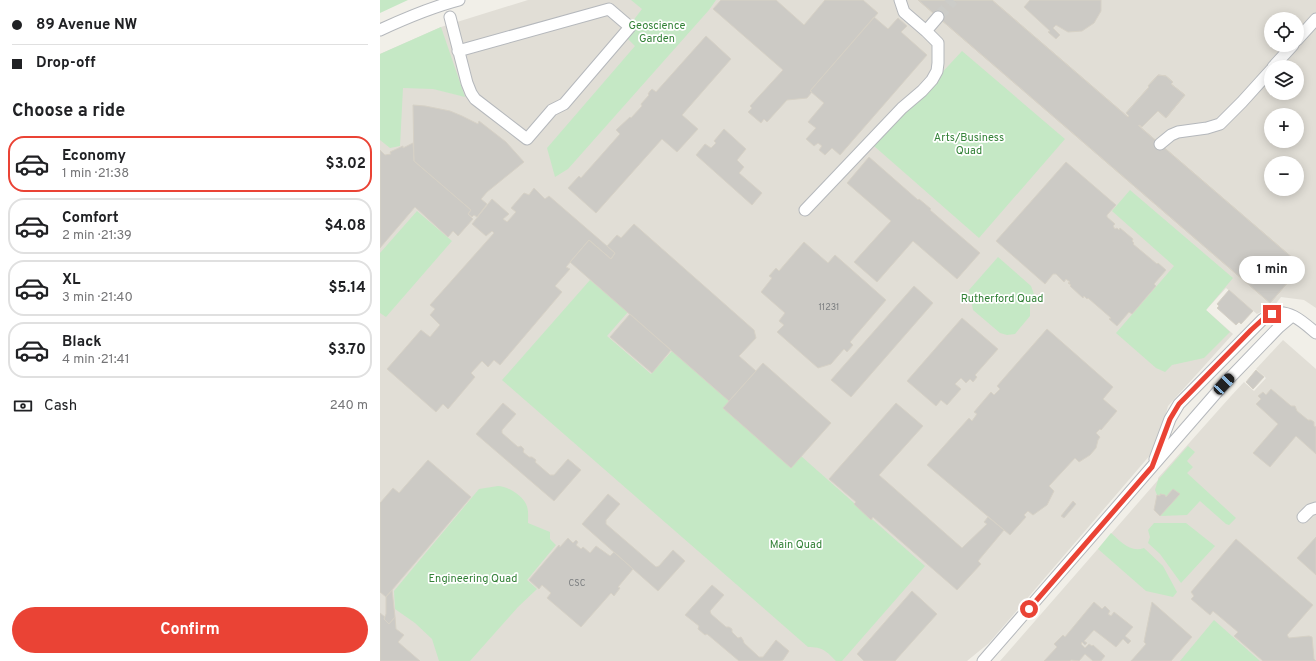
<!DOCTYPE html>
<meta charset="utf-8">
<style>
:root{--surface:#fff;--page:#f2f2f2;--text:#202124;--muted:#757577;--line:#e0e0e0;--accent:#ea4335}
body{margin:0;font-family:Overpass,sans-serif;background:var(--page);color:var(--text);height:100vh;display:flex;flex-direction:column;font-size:15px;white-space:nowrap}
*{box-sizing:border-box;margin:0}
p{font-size:13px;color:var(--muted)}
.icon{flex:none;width:22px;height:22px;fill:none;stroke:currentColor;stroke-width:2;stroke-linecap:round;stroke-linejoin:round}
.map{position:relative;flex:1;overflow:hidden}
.details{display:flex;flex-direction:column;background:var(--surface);width:380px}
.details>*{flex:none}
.banner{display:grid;align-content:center;height:88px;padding:0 12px;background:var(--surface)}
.tools{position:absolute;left:884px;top:12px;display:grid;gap:8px}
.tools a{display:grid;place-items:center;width:40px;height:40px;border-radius:50%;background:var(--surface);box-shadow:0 2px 10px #0003;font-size:20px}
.end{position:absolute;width:18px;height:18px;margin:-9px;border:5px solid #ea4335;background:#fff;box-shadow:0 0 0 2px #fff}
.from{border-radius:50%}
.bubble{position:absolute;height:28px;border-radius:14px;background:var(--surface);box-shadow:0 2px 10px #0003;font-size:13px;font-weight:700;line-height:28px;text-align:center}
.car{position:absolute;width:12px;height:24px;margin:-12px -6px;border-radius:5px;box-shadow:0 0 3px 1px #0007;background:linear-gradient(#222 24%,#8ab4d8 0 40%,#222 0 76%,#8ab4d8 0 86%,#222 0)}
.banner b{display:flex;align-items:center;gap:14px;height:38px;font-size:15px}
.banner b+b{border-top:1px solid var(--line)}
.banner i{width:10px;height:10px;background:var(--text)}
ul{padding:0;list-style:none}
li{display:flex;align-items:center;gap:12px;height:56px;margin:0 8px 6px;padding:0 4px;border:2px solid var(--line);border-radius:16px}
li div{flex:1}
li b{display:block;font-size:15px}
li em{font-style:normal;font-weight:700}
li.active{border-color:var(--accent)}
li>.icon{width:36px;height:36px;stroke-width:1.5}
h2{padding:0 12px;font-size:18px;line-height:48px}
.pay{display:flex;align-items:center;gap:10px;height:44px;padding:0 12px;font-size:15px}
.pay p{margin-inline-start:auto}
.action{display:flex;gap:8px;margin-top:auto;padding:8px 12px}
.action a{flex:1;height:46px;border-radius:24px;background:var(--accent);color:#fff;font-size:16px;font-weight:700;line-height:46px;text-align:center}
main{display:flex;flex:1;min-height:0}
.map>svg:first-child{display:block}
.education{fill:#e1ded6;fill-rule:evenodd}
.green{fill:#c5e8c5}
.building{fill:#cccac5;stroke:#d6d1c6}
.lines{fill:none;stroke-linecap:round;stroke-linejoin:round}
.minor-tunnel{stroke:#ccccc8;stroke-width:11;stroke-dasharray:11 5.5;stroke-linecap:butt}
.minor-casing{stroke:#b5b8bc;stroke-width:13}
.minor{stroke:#fff;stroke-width:11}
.route{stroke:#ea4335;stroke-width:5}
.labels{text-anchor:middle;stroke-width:3.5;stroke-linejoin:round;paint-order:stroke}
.number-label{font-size:9px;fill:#7a7d7f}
.park-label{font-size:11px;fill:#348238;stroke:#fff}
</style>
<main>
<section class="details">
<div class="banner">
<b><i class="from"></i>89 Avenue NW</b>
<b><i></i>Drop-off</b>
</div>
<h2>Choose a ride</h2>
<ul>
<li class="active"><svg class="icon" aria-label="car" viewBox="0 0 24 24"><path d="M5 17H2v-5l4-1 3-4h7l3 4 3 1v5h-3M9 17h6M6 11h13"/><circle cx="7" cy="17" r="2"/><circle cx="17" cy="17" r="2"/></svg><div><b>Economy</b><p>1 min · 21:38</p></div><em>$3.02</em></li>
<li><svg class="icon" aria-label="car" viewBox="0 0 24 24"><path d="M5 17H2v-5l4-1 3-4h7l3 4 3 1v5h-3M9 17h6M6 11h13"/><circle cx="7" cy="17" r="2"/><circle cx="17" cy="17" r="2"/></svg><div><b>Comfort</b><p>2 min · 21:39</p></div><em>$4.08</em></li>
<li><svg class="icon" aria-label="car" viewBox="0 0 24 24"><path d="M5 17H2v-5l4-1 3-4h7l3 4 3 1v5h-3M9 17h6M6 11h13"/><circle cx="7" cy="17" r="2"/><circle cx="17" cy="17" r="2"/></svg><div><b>XL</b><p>3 min · 21:40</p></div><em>$5.14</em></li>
<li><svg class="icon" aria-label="car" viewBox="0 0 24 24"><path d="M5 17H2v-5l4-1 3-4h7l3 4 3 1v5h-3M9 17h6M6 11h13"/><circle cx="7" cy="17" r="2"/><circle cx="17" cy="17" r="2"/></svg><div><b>Black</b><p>4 min · 21:41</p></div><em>$3.70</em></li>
</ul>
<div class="pay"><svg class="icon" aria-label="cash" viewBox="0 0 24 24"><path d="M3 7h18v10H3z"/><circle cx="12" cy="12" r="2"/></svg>Cash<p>240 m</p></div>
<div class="action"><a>Confirm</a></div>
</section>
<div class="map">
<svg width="936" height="661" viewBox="0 0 936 661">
<rect width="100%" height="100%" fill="#f1efe8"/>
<path class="education" d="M148 0H936V308L924 300 901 297 895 305 877 314 846 288 826 310 853 334 788 406 777 447 609 643 587 661H0V54L61 27ZM891 19H917V45H891ZM891 67H917V93H891ZM891 115H917V141H891ZM891 163H917V189H891Z
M903 340 936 369V661H620L778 480V478L851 396 864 382 874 391 886 378 876 369Z"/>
<path class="green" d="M0 0H28L0 13Z
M251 0H336L329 10 188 169 175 177 167 148 255 46 243 34 262 9Z
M61 27 85 97 53 89 23 88 20 146 10 148 0 140V54Z
M582 51 685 139 599 238 494 146Z
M750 190 853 278 826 310 850 332 824 358 792 365 785 372 776 368 736 333 794 266 732 211Z
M37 211 72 241 6 317 0 313V253Z
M618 257 651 286 655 297 650 305V316L635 334 627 335 620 333 593 310 589 290Z
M210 280 248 312 227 336 271 374 292 351 349 401 343 408 421 456 545 566 462 661H456C446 651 443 647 428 647L122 380Z
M808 446 815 452 807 461 813 467 807 473 856 518 849 525 846 524 820 501 807 515 780 516 799 494 793 489 786 497 785 495 781 494 780 496 777 495 775 490 778 480Z
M118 486C127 486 142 495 146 504 149 510 148 517 148 523L170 532V539L176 545 147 580 157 589 138 607 90 661H59L52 639 35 623 15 609 14 591 99 489Z
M774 523H806L835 546 801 583 780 554 768 543 770 537 768 530Z
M731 533C740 541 750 553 764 548L783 566 797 592 793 597 766 591 718 549Z
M834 620 880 661H800Z"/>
<path class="building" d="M341 0H396L424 25 445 0H483L498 13 430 91 432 92 427 98 407 100 387 122 384 119 381 123 368 112 372 108 370 106 403 70 333 9Z
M538 0H612L748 117 749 116 746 113 769 87 768 86 778 75 786 76 793 82 791 84 805 95 786 118 778 111 762 127 759 125V126L922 266 890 303Z
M538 0H612L748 117 749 116 746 113 769 87 768 86 778 75 786 76 793 82 791 84 805 95 786 118 778 111 762 127 759 125V126L922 266 890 303Z
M650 0H721V11L714 23 702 31 688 32 676 25 673 28 680 35 676 39 668 32 670 31 644 7Z
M494 17 508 29 518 18 527 26 521 32 547 55 460 155 452 148 445 155 439 150 442 146 438 143 434 146 426 139 436 128 428 122 444 103 430 91Z
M326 36 351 59 302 115 318 129 297 152 282 139 216 213 188 188 199 176 201 178 240 134 236 130 250 117 251 118 262 106 261 104 269 95 268 94 270 91 272 89 276 92Z
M33 105 45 106 70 111 82 116 98 124 99 121 126 142 144 162 107 192 101 199 107 204 97 217 94 215 92 217 88 214 91 210 34 161Z
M344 129 366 149 357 160 364 167 359 173 382 193 372 205 316 155 325 144 331 148 336 143 334 141Z
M33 143 34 161 91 210 88 214 93 219 78 236 73 231 68 237 35 207 0 248V150L5 155 11 154 10 152 23 146V148Z
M489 157 538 200 539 199 551 209 550 210 600 253 577 279 533 241 497 282 474 262 511 221 467 183Z
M686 162 736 205 727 215V217L735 224 733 226 735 229 737 228 739 230 740 228 753 239 752 241 754 243 753 244 777 264 778 263 786 270 774 284 776 286 752 314 749 312 737 326 729 319 731 318 708 298 707 299 704 296 703 298 690 286 691 285 688 283 690 282 686 279 684 282 676 274H673L665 284 616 241Z
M154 188 165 199 169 196 235 253 231 259 209 240 186 267 190 269 175 286 182 292 120 365 114 360 108 367 102 361 91 373 95 377 68 409 63 404 56 412 7 369 41 330 50 337 60 325 50 315 55 309 50 305 114 233 112 231 106 236 92 224 112 199 129 214 123 219 127 222 136 212 131 208 144 193 149 195Z
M254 224 374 330 376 338 359 356 376 371 349 401 190 262 209 240 231 259 235 253 227 246 237 235 241 238Z
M424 242 448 263 455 255 506 300 470 342 473 345 467 352 464 349 451 364 438 368 397 332 404 325 399 321 405 313 381 292 392 278 389 276 396 268 399 271Z
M534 286 553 303 471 397 451 380Z
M849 290 873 311 861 324 859 322 856 325 837 308 839 306 837 304Z
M250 314 291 350 272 373 230 337Z
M582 318 618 349 595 375 597 377 593 382 590 379 586 383 581 378 575 384 581 389 567 405 561 400 556 406 527 381Z
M667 329 733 387 723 399 737 411 721 430 720 429 716 433 720 437 718 440 716 448 710 455 699 462 695 458 669 486 674 491 667 505 653 515 648 511 644 515 646 517 630 535 547 465 589 418 592 421 597 414 594 412 611 392 614 395 620 389 617 386Z
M383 363 451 423 411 468 343 408Z
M876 370 884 377 873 389 866 382Z
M891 389 911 406H915L917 411 928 420H931L934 422V426L936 427V454L916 436 890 467 873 453 898 424 876 404 881 399 878 396 883 392 886 395Z
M123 403 136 414 122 430V433L138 447 141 446 144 449 143 452 149 457H152L156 460 155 462 170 475H174L188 459 201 470 174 501 96 434Z
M516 403 543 426 499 475 582 548 607 524 604 522 608 517 624 530 598 561 601 564 577 590 493 517 491 520 474 504 476 502 449 479Z
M48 460 91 497 6 597 0 592V503L13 488 19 493Z
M793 489 800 494 780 516 774 510 777 495 780 496V494L785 495 786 497Z
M228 494 240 504 226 520V524L276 567 279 566 293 550 305 561 278 591 202 524Z
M693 501 696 504 684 518 681 516Z
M936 537V575L917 558Z
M188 538 193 543 196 540 198 542 196 545 201 549 203 547 210 553 216 546 230 556 234 552 253 569 238 587 240 588 234 596 231 593 201 627 167 598 171 593 162 585 159 589 149 580 179 545 180 547Z
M856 539 933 605 907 635 909 638 929 636 932 637 934 659 936 661H883L854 636 858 632 833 611 830 615 811 599 814 596 811 592Z
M332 585 344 595 330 611 331 614 346 627H349L352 629V632L358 638 361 637 363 640 364 643 379 657H383L396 640 409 651 403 660 400 661H359L327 634 325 635 318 629 319 626 305 615Z
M12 590 15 617 9 624 4 619 6 614V597Z
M532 591 557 614 515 661H484L477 654Z
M714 602 722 609 725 606 730 611 728 614 731 616 734 612 753 627 745 636 751 641 748 644 743 639 736 647 714 630 704 641 707 643 705 645 702 642 701 644 705 648 709 644 712 646 713 645 725 656 721 661H713L705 654 699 661 691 660 690 661H664L677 647 674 644 683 635 685 637Z
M772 602 812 637 791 661H751L766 644 764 642Z
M0 613 5 617 4 619 9 624 15 617 16 629 24 635 18 642 40 661H0Z"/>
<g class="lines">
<path class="minor-tunnel" d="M558 17 573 0"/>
<g class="minor-casing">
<path id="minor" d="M520 0 524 12 546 31 558 17
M70 17 87 83 91 93 95 99 147 139 172 110 184 104 250 27 229 9 78 51
M0 30C26 18 52 7 79 0
M917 40 936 19
M893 67 913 45
M780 144 791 135 798 132 827 128 840 124 862 102 891 70
M425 210 522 108 542 91 552 80 557 71 558 63V43L546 31
M775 459 790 419 799 404 882 320C885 318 889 315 893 314 909 308 925 324 936 333
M923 517 930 510 936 508
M603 661 844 384 899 327 912 316"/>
</g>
<use href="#minor" class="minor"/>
</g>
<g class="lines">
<path class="route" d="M649 609 772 467 790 419 799 404 871 330 882 320 892 314"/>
</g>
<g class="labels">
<g class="number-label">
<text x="449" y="310">11231</text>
<text x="197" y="586">CSC</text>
</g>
<g class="park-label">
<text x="277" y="29">Geoscience<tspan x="277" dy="13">Garden</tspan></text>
<text x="589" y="141">Arts/Business<tspan x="589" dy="13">Quad</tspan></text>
<text x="622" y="302">Rutherford Quad</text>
<text x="416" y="548">Main Quad</text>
<text x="93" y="582">Engineering Quad</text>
</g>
</g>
</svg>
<div class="tools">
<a><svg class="icon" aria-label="locate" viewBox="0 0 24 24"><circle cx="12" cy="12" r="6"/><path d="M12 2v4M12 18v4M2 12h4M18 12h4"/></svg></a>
<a><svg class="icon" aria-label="layers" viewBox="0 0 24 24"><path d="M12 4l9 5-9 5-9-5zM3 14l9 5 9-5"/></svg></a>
<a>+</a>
<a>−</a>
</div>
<i class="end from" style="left:649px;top:609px"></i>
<i class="end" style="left:892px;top:314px"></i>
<div class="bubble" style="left:859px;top:256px;width:66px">1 min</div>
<i class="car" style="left:844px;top:384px;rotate:43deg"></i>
</div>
</main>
